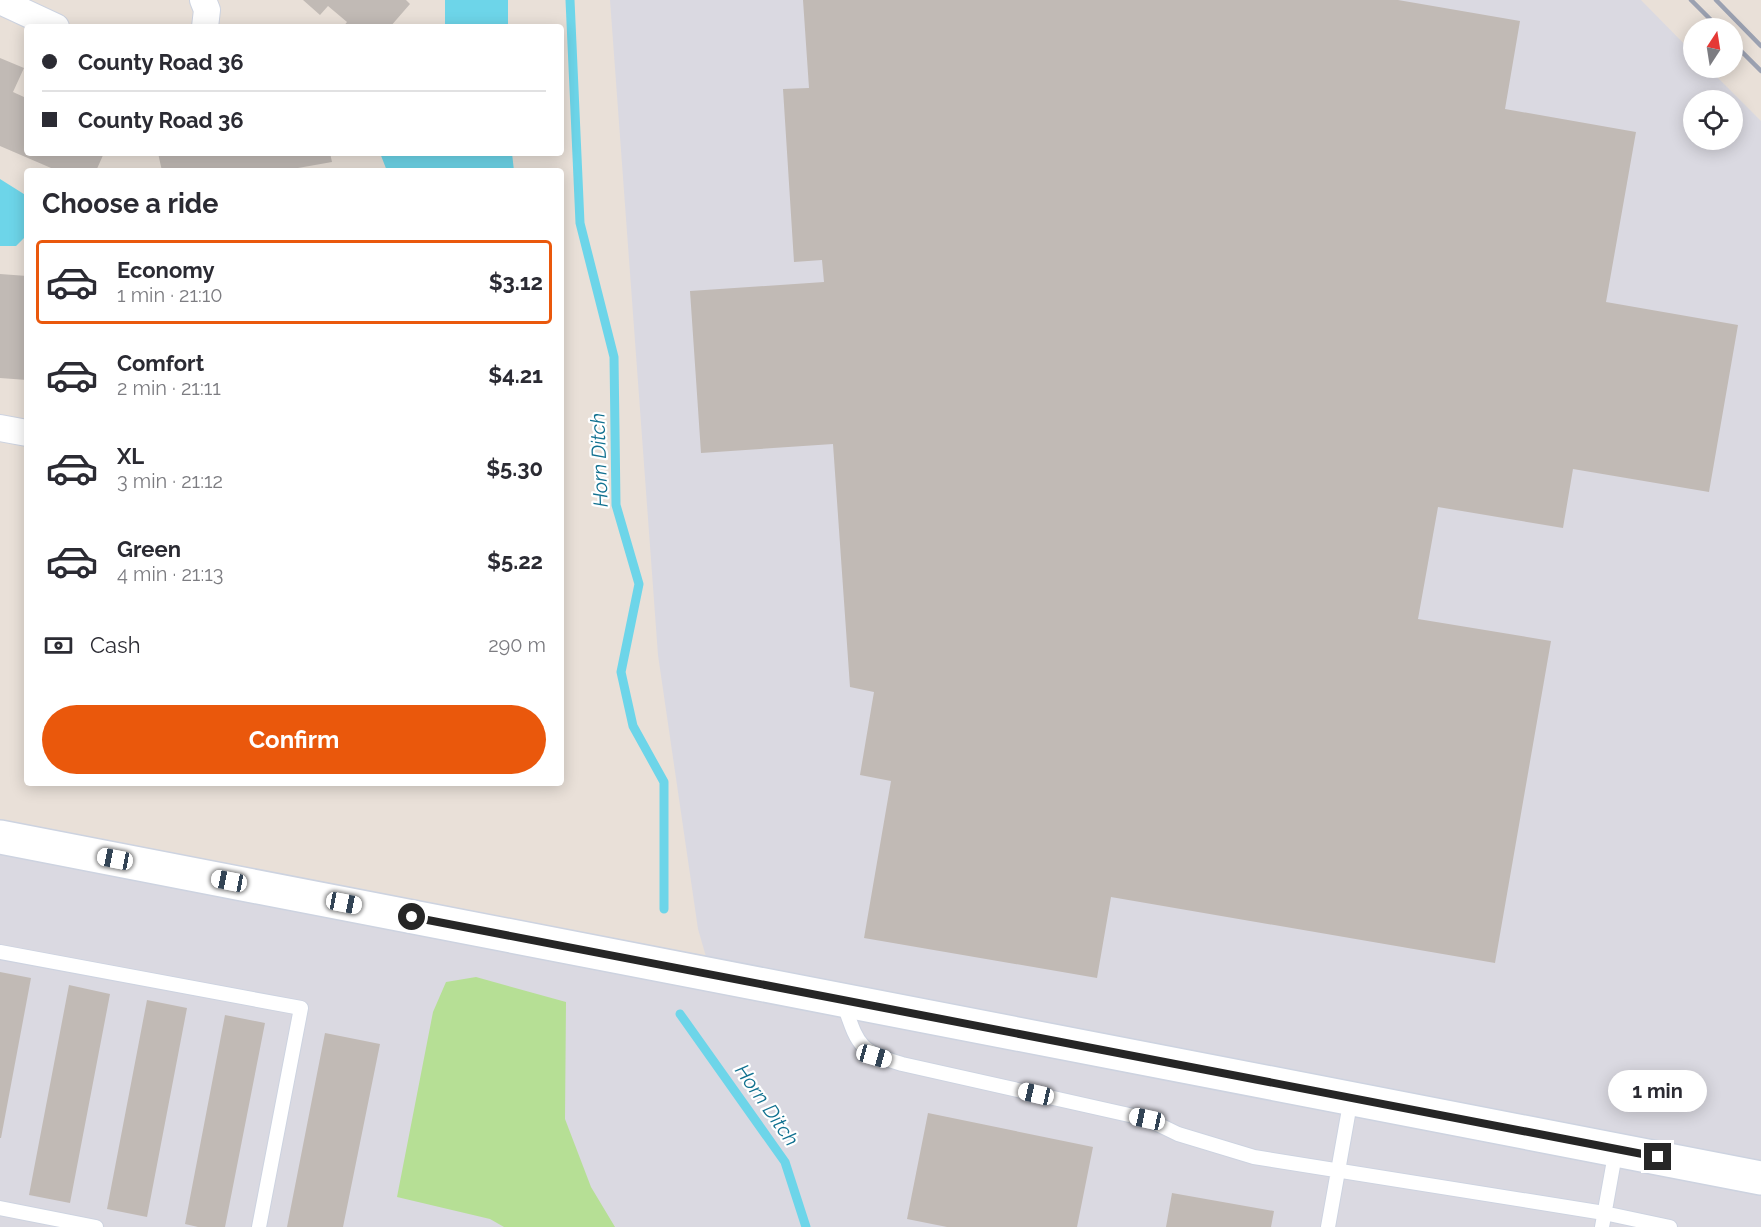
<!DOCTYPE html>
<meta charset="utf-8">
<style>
:root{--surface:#fff;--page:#f2f2f3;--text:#2b2b33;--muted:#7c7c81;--line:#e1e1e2;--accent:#ea580c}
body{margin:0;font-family:Raleway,sans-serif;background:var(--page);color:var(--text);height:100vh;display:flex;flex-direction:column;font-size:22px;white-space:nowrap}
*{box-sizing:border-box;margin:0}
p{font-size:20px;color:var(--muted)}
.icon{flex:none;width:33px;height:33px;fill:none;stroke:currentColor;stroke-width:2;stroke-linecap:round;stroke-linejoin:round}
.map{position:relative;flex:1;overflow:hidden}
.side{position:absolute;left:24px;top:168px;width:540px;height:618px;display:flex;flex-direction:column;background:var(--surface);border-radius:6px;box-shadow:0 3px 15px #0003}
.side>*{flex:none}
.guide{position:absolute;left:24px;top:24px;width:540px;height:132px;border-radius:6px;box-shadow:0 3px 15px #0003;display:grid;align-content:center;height:132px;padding:0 18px;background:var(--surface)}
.needle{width:39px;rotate:12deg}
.tools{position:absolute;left:1683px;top:18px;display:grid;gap:12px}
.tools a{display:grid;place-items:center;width:60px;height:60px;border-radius:50%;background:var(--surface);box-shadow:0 3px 15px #0003;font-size:30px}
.end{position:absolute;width:27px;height:27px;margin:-14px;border:8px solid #262626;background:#fff;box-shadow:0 0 0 3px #fff}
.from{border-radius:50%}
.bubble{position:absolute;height:42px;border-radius:21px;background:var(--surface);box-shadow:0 3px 15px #0003;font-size:20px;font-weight:700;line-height:42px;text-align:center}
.car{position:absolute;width:18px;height:36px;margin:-18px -9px;border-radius:8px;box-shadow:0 0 4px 2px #0007;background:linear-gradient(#fff 24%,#345 0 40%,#fff 0 76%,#345 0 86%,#fff 0)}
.guide b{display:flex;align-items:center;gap:21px;height:57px;font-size:22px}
.guide b+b{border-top:2px solid var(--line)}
.guide i{width:15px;height:15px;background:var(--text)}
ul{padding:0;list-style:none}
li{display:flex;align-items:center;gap:18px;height:84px;margin:0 12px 9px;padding:0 6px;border:3px solid transparent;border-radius:6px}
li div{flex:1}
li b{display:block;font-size:22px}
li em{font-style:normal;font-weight:700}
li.active{border-color:var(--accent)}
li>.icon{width:54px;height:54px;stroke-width:1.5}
h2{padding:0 18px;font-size:27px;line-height:72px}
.pay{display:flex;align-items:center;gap:15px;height:66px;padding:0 18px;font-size:22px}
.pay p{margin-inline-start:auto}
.primary-button{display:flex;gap:12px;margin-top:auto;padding:12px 18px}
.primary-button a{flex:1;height:69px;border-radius:36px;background:var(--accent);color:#fff;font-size:24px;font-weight:700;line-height:69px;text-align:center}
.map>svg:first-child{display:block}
.industrial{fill:#dad9e1;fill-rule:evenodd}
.green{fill:#b6df95}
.water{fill:#6dd5e9}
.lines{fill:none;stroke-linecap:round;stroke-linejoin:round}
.stream{stroke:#6dd5e9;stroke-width:9}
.building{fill:#c1bab5}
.service-casing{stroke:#cdd3e0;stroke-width:16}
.minor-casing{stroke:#cdd3e0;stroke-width:28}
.tertiary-casing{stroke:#cdd3e0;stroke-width:36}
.service{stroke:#fff;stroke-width:14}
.minor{stroke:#fff;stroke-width:26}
.tertiary{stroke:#fff;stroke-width:33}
.rail{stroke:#9ba1b1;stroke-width:4.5}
.route{stroke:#262626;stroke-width:8}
.labels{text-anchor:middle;stroke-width:4.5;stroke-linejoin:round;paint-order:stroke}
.water-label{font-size:20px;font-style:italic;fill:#117190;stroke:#fff}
</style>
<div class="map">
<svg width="1761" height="1227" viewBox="0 0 1761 1227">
<rect width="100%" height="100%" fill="#e9e0d8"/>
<path class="industrial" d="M610 0H1641L1693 53 1694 68H1708L1761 121V1227H0V837L711 974 698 929 658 655ZM1694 100H1732V140H1694Z"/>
<path class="green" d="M476 977 566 1002 565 1119 591 1187 615 1227H504L490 1219 397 1197 433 1012 446 982Z"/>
<path class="water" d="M445 0H508V27H445Z
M380 153H512L514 171H387Z
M0 179 27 196V235L16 246H0Z"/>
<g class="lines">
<path class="stream" d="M570 0 580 223 614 357 616 505 639 584 621 672 633 726 664 782V909
M680 1014 785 1162 806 1227"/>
</g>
<path class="building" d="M303 0H406L410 4 390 27H343L347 22 328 6 320 15Z
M803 0H1398L1520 21 1505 109 1636 132 1606 302 1738 325 1709 492 1573 469 1563 528 1438 507 1418 619 1551 641 1495 963 1111 897 1097 978 864 938 891 781 860 775 874 692 850 687 833 444 701 453 690 291 824 282 822 260 794 262 783 89 809 88Z
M0 58 24 68 13 92 24 97 27 92V153H104L96 171H58L0 146Z
M158 153H330L332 162 281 171H162Z
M0 274 27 276V380L0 378Z
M0 972 31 978 1 1138H0Z
M69 985 110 994 70 1203 29 1195Z
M147 1000 187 1008 147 1217 107 1209Z
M225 1015 265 1023 225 1227H198L185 1224Z
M325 1033 380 1044 343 1227H287Z
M928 1113 1093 1147 1077 1227H947L907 1219Z
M1172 1193 1274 1211 1271 1227H1166Z"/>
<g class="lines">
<g class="service-casing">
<path id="service" d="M0 952 301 1008 259 1227
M843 1002C858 1044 857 1051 902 1064L1147 1119 1178 1134 1254 1157 1604 1213 1670 1227
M0 1208 96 1227
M1328 1227 1351 1098
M1602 1227 1616 1149"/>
</g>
<g class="minor-casing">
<path id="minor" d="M203 0 207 10 205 27
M0 1 56 27
M0 428 27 433"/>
</g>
<g class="tertiary-casing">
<path id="tertiary" d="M0 837 1761 1178"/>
</g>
<use href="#service" class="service"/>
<use href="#minor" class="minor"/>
<use href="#tertiary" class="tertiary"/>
<path class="rail" d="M1691 0 1719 28
M1716 0 1761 46
M1732 42 1761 71"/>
</g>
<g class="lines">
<path class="route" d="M412 917 1658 1157"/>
</g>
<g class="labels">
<g class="water-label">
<text transform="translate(599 460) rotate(-92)" y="7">Horn Ditch</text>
<text transform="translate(767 1105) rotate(55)" y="7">Horn Ditch</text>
</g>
</g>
</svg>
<div class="tools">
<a><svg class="needle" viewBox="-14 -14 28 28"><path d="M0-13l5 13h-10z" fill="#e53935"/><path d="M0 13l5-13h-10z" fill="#7c7c81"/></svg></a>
<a><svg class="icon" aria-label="locate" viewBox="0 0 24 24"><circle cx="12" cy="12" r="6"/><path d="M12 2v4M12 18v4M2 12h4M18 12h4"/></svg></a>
</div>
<i class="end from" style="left:412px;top:917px"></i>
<i class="end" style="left:1658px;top:1157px"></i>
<div class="bubble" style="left:1608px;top:1070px;width:99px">1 min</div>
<i class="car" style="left:115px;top:859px;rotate:281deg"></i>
<i class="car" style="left:229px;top:881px;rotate:281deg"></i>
<i class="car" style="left:344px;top:903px;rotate:101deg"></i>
<i class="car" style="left:874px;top:1056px;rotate:106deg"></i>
<i class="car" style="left:1036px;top:1094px;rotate:283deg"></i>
<i class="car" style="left:1147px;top:1119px;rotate:282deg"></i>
<div class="guide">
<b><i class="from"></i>County Road 36</b>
<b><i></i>County Road 36</b>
</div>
<section class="side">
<h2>Choose a ride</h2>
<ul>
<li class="active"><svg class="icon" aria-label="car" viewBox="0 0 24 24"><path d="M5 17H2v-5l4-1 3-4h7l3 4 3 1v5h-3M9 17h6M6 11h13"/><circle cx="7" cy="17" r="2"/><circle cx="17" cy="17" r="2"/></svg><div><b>Economy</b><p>1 min · 21:10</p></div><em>$3.12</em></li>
<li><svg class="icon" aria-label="car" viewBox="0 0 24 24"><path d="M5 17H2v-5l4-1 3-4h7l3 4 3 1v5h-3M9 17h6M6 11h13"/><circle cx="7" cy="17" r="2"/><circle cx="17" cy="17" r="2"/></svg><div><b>Comfort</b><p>2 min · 21:11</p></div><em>$4.21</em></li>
<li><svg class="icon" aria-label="car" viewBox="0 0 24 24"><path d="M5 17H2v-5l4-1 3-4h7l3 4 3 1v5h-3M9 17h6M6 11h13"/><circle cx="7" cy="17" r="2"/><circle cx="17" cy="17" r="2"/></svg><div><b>XL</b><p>3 min · 21:12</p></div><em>$5.30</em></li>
<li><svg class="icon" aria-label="car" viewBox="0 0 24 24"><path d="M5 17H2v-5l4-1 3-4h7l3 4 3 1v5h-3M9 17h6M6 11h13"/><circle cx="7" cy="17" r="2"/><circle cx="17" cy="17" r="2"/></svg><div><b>Green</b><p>4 min · 21:13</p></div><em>$5.22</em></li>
</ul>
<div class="pay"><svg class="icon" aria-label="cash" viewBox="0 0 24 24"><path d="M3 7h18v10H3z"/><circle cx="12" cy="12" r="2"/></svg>Cash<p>290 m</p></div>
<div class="primary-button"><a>Confirm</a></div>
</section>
</div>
